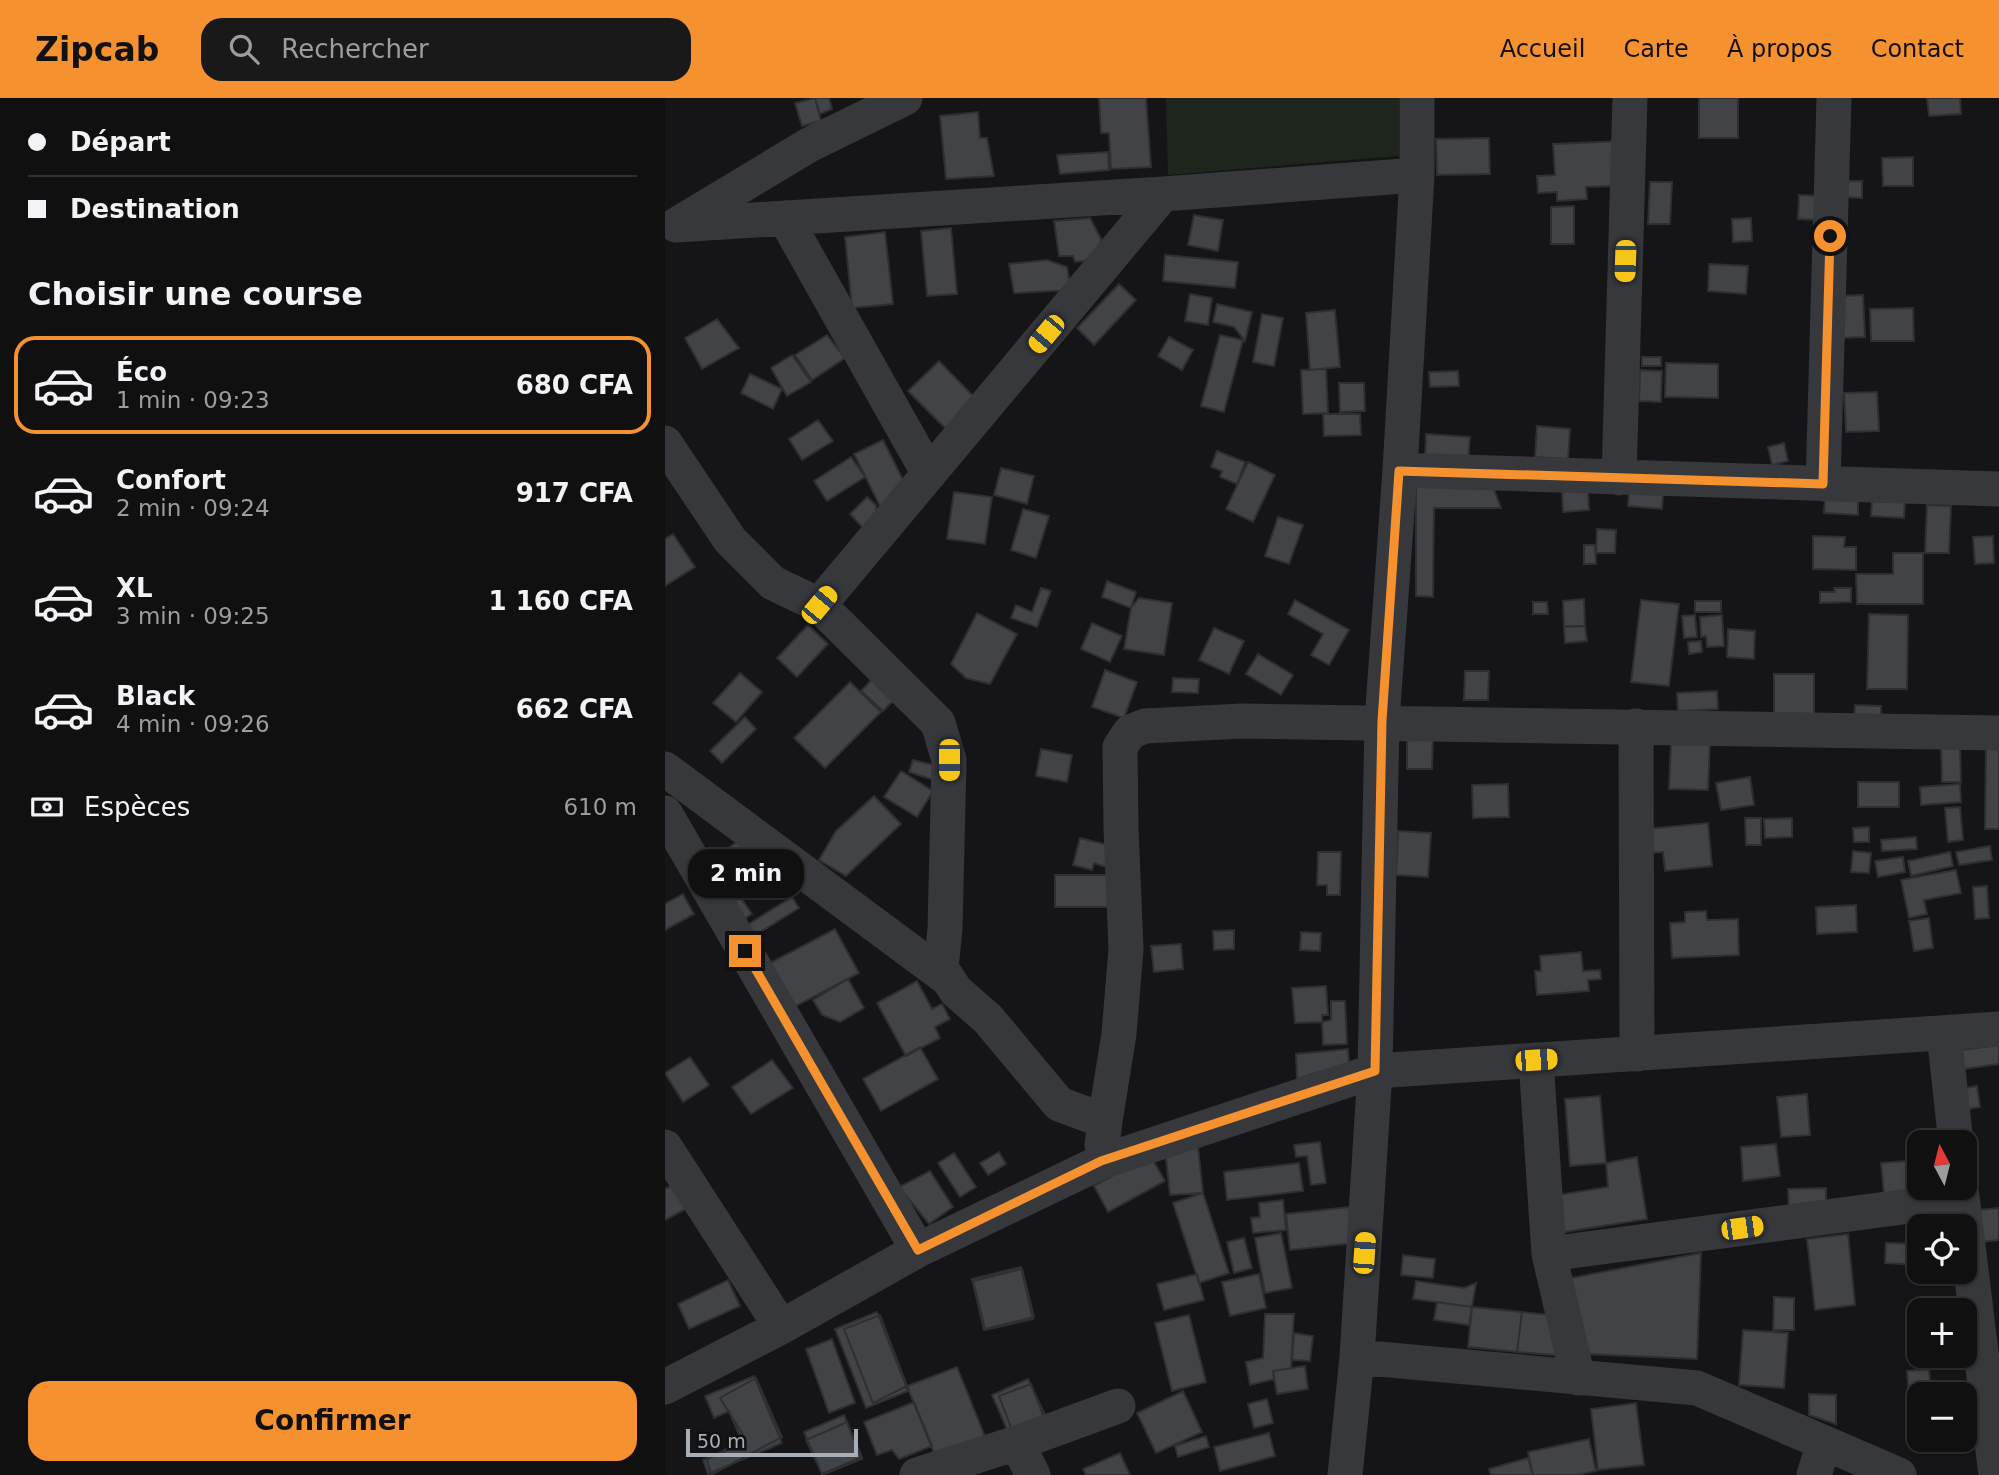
<!DOCTYPE html>
<html lang="fr">
<meta charset="utf-8">
<style>
:root{--surface:#101011;--page:#19191a;--text:#f1f3f6;--muted:#9c9d9f;--line:#303031;--accent:#f5912e}
body{margin:0;font-family:"DejaVu Sans",sans-serif;background:var(--page);color:var(--text);height:100vh;display:flex;flex-direction:column;font-size:26px;white-space:nowrap}
*{box-sizing:border-box;margin:0}
p{font-size:23px;color:var(--muted)}
.icon{flex:none;width:38px;height:38px;fill:none;stroke:currentColor;stroke-width:2;stroke-linecap:round;stroke-linejoin:round}
.map{position:relative;flex:1;overflow:hidden}
.drawer{display:flex;flex-direction:column;background:var(--surface);width:665px}
.drawer>*{flex:none}
.hud{display:grid;align-content:center;height:154px;padding:0 28px;background:var(--surface)}
.needle{width:46px;rotate:353deg}
.tools{position:absolute;left:1242px;top:1032px;display:grid;gap:14px}
.tools a{display:grid;place-items:center;width:70px;height:70px;border-radius:14px;background:var(--surface);box-shadow:0 2px 5px #0004,0 0 0 2px var(--line);font-size:35px}
.scale{position:absolute;left:21px;bottom:18px;width:172px;box-sizing:border-box;padding-left:7px;border:4px solid #a6aeb7;border-top:0;font-size:19px;line-height:24px;white-space:nowrap;color:#a6aeb7;-webkit-text-stroke:5px #101012;paint-order:stroke}
.end{position:absolute;width:32px;height:32px;margin:-16px;border:9px solid #f5912e;background:#111;box-shadow:0 0 0 4px #111}
.from{border-radius:50%}
.bubble{position:absolute;height:49px;border-radius:21px;background:var(--surface);box-shadow:0 2px 5px #0004,0 0 0 2px var(--line);font-size:23px;font-weight:700;line-height:49px;text-align:center}
.car{position:absolute;width:21px;height:42px;margin:-21px -10px;border-radius:9px;box-shadow:0 0 5px 2px #0007;background:linear-gradient(#f5c518 24%,#345 0 40%,#f5c518 0 76%,#345 0 86%,#f5c518 0)}
.hud b{display:flex;align-items:center;gap:24px;height:66px;font-size:26px}
.hud b+b{border-top:2px solid var(--line)}
.hud i{width:18px;height:18px;background:var(--text)}
ul{padding:0;list-style:none}
li{display:flex;align-items:center;gap:21px;height:98px;margin:0 14px 10px;padding:0 14px;border:4px solid transparent;border-radius:21px}
li div{flex:1}
li b{display:block;font-size:26px}
li em{font-style:normal;font-weight:700}
li.active{border-color:var(--accent)}
li>.icon{width:63px;height:63px;stroke-width:1.5}
h2{padding:0 28px;font-size:32px;line-height:84px}
.pay{display:flex;align-items:center;gap:18px;height:77px;padding:0 28px;font-size:26px}
.pay p{margin-inline-start:auto}
.action{display:flex;gap:14px;margin-top:auto;padding:14px 28px}
.action a{flex:1;height:80px;border-radius:21px;background:var(--accent);color:#111;font-size:28px;font-weight:700;line-height:80px;text-align:center}
header{display:flex;align-items:center;gap:42px;box-sizing:border-box;height:98px;padding:0 35px;background:var(--accent);color:#111}
header strong{font-size:33px}
nav{display:flex;gap:38px;margin-inline-start:auto;font-size:24px}
.search{width:490px;height:63px;background:var(--page);display:flex;align-items:center;gap:18px;box-sizing:border-box;padding:0 24px;border-radius:21px;color:var(--muted);font-size:26px}
main{display:flex;flex:1;min-height:0}
.map>svg:first-child{display:block}
.green{fill:#1d251d}
.building{fill:#414347;stroke:#2f2f33;stroke-width:2}
.lines{fill:none;stroke-linecap:round;stroke-linejoin:round}
.minor{stroke:#36383c;stroke-width:35}
.route{stroke:#f5912e;stroke-width:9}
</style>
<header>
<strong>Zipcab</strong>
<div class="search"><svg class="icon" aria-label="search" viewBox="0 0 24 24"><circle cx="10" cy="10" r="6"/><path d="M15 15l6 6"/></svg>Rechercher</div>
<nav><a>Accueil</a><a>Carte</a><a>À propos</a><a>Contact</a></nav>
</header>
<main>
<section class="drawer">
<div class="hud">
<b><i class="from"></i>Départ</b>
<b><i></i>Destination</b>
</div>
<h2>Choisir une course</h2>
<ul>
<li class="active"><svg class="icon" aria-label="car" viewBox="0 0 24 24"><path d="M5 17H2v-5l4-1 3-4h7l3 4 3 1v5h-3M9 17h6M6 11h13"/><circle cx="7" cy="17" r="2"/><circle cx="17" cy="17" r="2"/></svg><div><b>Éco</b><p>1 min · 09:23</p></div><em>680 CFA</em></li>
<li><svg class="icon" aria-label="car" viewBox="0 0 24 24"><path d="M5 17H2v-5l4-1 3-4h7l3 4 3 1v5h-3M9 17h6M6 11h13"/><circle cx="7" cy="17" r="2"/><circle cx="17" cy="17" r="2"/></svg><div><b>Confort</b><p>2 min · 09:24</p></div><em>917 CFA</em></li>
<li><svg class="icon" aria-label="car" viewBox="0 0 24 24"><path d="M5 17H2v-5l4-1 3-4h7l3 4 3 1v5h-3M9 17h6M6 11h13"/><circle cx="7" cy="17" r="2"/><circle cx="17" cy="17" r="2"/></svg><div><b>XL</b><p>3 min · 09:25</p></div><em>1 160 CFA</em></li>
<li><svg class="icon" aria-label="car" viewBox="0 0 24 24"><path d="M5 17H2v-5l4-1 3-4h7l3 4 3 1v5h-3M9 17h6M6 11h13"/><circle cx="7" cy="17" r="2"/><circle cx="17" cy="17" r="2"/></svg><div><b>Black</b><p>4 min · 09:26</p></div><em>662 CFA</em></li>
</ul>
<div class="pay"><svg class="icon" aria-label="cash" viewBox="0 0 24 24"><path d="M3 7h18v10H3z"/><circle cx="12" cy="12" r="2"/></svg>Espèces<p>610 m</p></div>
<div class="action"><a>Confirmer</a></div>
</section>
<div class="map">
<svg width="1334" height="1377" viewBox="0 0 1334 1377">
<rect width="100%" height="100%" fill="#151517"/>
<path class="green" d="M501 0H734V58L503 77Z"/>
<path class="building" d="M150 0 156 23 137 28 130 5Z
M150 0H164L167 11 155 16Z
M434 0H481L486 69 446 71 444 35H436Z
M1034 0H1073V40H1034Z
M1262 0H1295L1296 16 1264 18Z
M313 14 315 40H322L329 78 281 81 275 18Z
M824 40 825 76 772 77 771 41Z
M957 43 948 88 921 89 922 101 892 103V94L873 95 872 78 890 77 888 46Z
M443 54 444 72 395 76 392 57Z
M1248 59V88H1218L1217 60Z
M1173 83H1197V100L1173 99Z
M985 84H1007L1005 126H983Z
M1134 97 1155 98 1154 122 1133 121Z
M909 108V146H886V109Z
M529 117 558 122 553 153 523 147Z
M425 120 436 141 434 161 410 164 408 158H394L389 123Z
M1086 120 1087 143 1068 144 1067 121Z
M286 130 292 196 262 198 256 133Z
M220 134 228 206 187 210 180 139Z
M500 157 573 164 570 190 498 183Z
M382 162 402 169 406 192 349 195 344 166Z
M1044 166 1083 168 1081 196 1043 193Z
M454 186 471 202 429 247 412 230Z
M525 196 547 200 543 227 520 223Z
M1198 197 1200 239 1176 240 1175 198Z
M552 206 587 214 580 243 569 229 548 224Z
M1248 210 1249 243H1206L1205 211Z
M670 212 675 269 645 272 641 215Z
M597 216 618 220 609 268 588 264Z
M52 221 74 250 37 271 20 240Z
M162 237 180 260 147 282 130 257Z
M555 237 578 242 559 314 536 308Z
M504 239 528 252 517 272 493 258Z
M127 257 146 284 122 298 106 270Z
M977 259H996V268H977Z
M274 263 313 303 283 333 243 293Z
M1001 265 1053 266V300L1000 299Z
M661 271 663 315 638 316 636 272Z
M975 272 997 273 996 304 974 303Z
M793 273 794 288 765 289 764 274Z
M85 276 117 291 108 311 76 295Z
M674 285H699L700 313 675 314Z
M1212 294 1214 333 1181 334 1179 295Z
M658 316H695L696 337 659 338Z
M153 322 168 343 137 362 124 341Z
M872 328 905 331 903 361 870 359Z
M761 336 805 339 803 364 760 361Z
M218 342 245 396 216 410 189 356Z
M1119 345 1123 363 1107 367 1103 349Z
M552 353 580 364 572 386 555 379 557 373 546 369Z
M186 359 200 379 162 403 149 383Z
M583 364 610 377 588 424 561 411Z
M336 370 369 378 362 406 329 397Z
M751 386H827L836 410H769L768 499 751 498Z
M923 392 924 412 898 414 897 393Z
M289 394 327 399 320 446 282 441Z
M964 394 998 397 997 411 963 408Z
M202 399 211 407V423L201 433 185 416Z
M1160 401 1193 403V417L1159 415Z
M1207 403 1240 404 1239 420 1206 418Z
M1262 407 1286 408 1284 455H1260Z
M358 411 384 418 371 460 346 452Z
M613 419 638 427 624 466 600 458Z
M932 431 951 432 950 455H931Z
M8 436 30 469 0 488V441Z
M1148 438 1180 439 1179 449H1191V472L1148 471Z
M1328 438 1329 465 1310 466 1308 439Z
M919 447H930L931 466H919Z
M1228 455H1258V506H1192L1191 476H1228Z
M442 483 471 494 466 510 437 499Z
M376 490 386 493 372 529 346 520 351 507 367 514Z
M1169 490H1186V504L1155 505V494H1170Z
M474 500 507 505 499 557 459 551 466 510Z
M919 501 920 528H899L898 503Z
M630 502 684 532 664 567 646 557 658 536 623 516Z
M976 502 1014 506 1004 588 966 584Z
M1030 503H1056V514H1030Z
M868 504H882L883 516H868Z
M312 515 352 536 325 586 301 580 286 566Z
M1204 516 1243 517 1242 591H1202Z
M1030 517 1032 539 1019 540 1017 518Z
M1057 517 1059 548 1042 549 1041 538 1036 539 1035 519Z
M427 525 457 538 445 564 416 551Z
M143 527 163 546 132 579 112 560Z
M920 528 922 543 900 545 899 529Z
M549 530 579 543 564 576 534 562Z
M1063 531 1090 533 1089 561 1062 559Z
M1036 543 1037 554 1024 556 1023 544Z
M593 556 628 577 616 597 581 576Z
M440 572 472 584 459 620 427 609Z
M800 573H824L823 602H799Z
M75 575 97 594 71 624 48 605Z
M1109 576H1149V616L1109 617Z
M211 577 233 598 218 613 196 593Z
M508 580 534 581 533 595 507 594Z
M185 584 216 614 160 670 129 640Z
M1052 593 1053 611 1013 613 1012 595Z
M1190 607 1216 608V621H1189Z
M80 619 91 631 57 665 45 653Z
M751 636H768L767 671H742V644Z
M1006 644 1045 645 1043 692 1004 691Z
M1276 650H1295L1296 684H1277Z
M1321 650H1334V731H1320Z
M376 651 407 657 402 684 371 678Z
M248 662 277 669 272 683 244 674Z
M236 673 268 693 252 719 219 699Z
M1085 679 1089 707 1056 712 1051 685Z
M1193 684H1234V709H1193Z
M843 686 844 719 808 720 807 687Z
M1295 686 1296 704 1256 707 1255 689Z
M209 698 236 726 181 778 154 762 171 733Z
M1295 709 1298 742 1283 744 1280 710Z
M1080 720H1096V747H1081Z
M1127 720V739L1100 740 1099 721Z
M1043 725 1047 768 1000 773 998 754 984 755 982 731Z
M1204 729V744H1189L1188 730Z
M733 733 766 735 763 779 731 777Z
M1251 739 1252 751 1217 753 1216 742Z
M78 740 91 758 61 778 87 816 76 823 37 768Z
M415 740 447 748 441 769 429 765 427 772 408 767Z
M1325 748 1327 762 1294 767 1291 754Z
M1188 753 1206 755 1204 775 1186 774Z
M653 754H676L675 797H662V787H652Z
M1285 754 1288 768 1246 778 1243 763Z
M1238 759 1240 774 1213 779 1210 763Z
M1291 772 1296 795 1259 802 1262 816 1244 820 1236 782Z
M390 777H449V809H390Z
M1322 788 1324 820 1310 821 1308 789Z
M18 796 29 816 0 832V806Z
M127 799 134 810 89 838 82 827Z
M1191 807 1192 834 1152 836 1151 809Z
M1041 813 1042 822 1073 821 1074 857 1007 860 1005 825 1020 824V814Z
M1264 820 1268 850 1249 853 1244 823Z
M170 831 194 875 129 909 105 865Z
M569 832V851L549 852 548 833Z
M636 834 656 835 655 853 635 852Z
M516 846 518 871 489 874 486 848Z
M916 854 918 873 935 872 936 881 923 882 924 893 872 897 870 873H876L875 858Z
M183 881 199 910 175 924 157 917 148 902Z
M252 883 267 911 277 906 285 921 270 929 275 940 241 958 212 905Z
M661 888 663 917H657V924L630 925 627 890Z
M666 903H680L682 946 658 947 657 924 666 922Z
M1334 947V966L1298 971 1296 952Z
M255 949 273 981 216 1013 198 981Z
M683 951 684 965 632 981 631 956Z
M25 959 44 987 18 1004 0 975Z
M107 962 128 990 86 1016 67 989Z
M1312 988 1315 1009 1298 1012 1295 991Z
M1142 996 1145 1037 1116 1039 1112 999Z
M935 998 941 1065 905 1068 900 1001Z
M655 1044 661 1085 646 1087 642 1058 631 1059 629 1047Z
M1111 1046 1115 1078 1078 1083 1076 1049Z
M533 1049 538 1095 505 1097 500 1052Z
M334 1054 341 1066 323 1077 315 1065Z
M289 1055 311 1089 295 1099 273 1065Z
M485 1057 500 1083 443 1114 429 1088Z
M972 1059 982 1121 899 1134 893 1097 943 1089 941 1065Z
M1255 1062V1090L1219 1097 1216 1065Z
M634 1065 638 1093 562 1102 559 1074Z
M265 1073 288 1109 264 1126 234 1089Z
M13 1084 26 1108 0 1122V1091Z
M1161 1090V1111L1124 1112 1123 1091Z
M538 1095 564 1175 534 1185 508 1105Z
M618 1102 621 1132 588 1135 586 1120 595 1119 594 1105Z
M684 1109 689 1145 625 1152 621 1116Z
M1334 1110V1142L1316 1144 1313 1112Z
M616 1135 627 1190 600 1195 590 1140Z
M1183 1136 1190 1207 1150 1212 1142 1141Z
M579 1140 587 1170 569 1175 562 1144Z
M1221 1145 1255 1146V1167L1220 1165Z
M1036 1155 1032 1261 920 1256 906 1180Z
M738 1157 770 1161 768 1180 736 1177Z
M356 1169 368 1221 319 1232 307 1181Z
M357 1171 369 1219 320 1231 308 1183Z
M532 1176 539 1202 499 1212 492 1186Z
M594 1176 601 1210 565 1218 557 1184Z
M63 1182 75 1208 24 1231 13 1206Z
M751 1183 799 1190 811 1185 807 1209 748 1201Z
M1109 1199 1129 1200V1232H1108Z
M772 1204 807 1209 804 1227 769 1222Z
M807 1209 857 1214 852 1254 803 1249Z
M212 1214 243 1293 201 1310 170 1231Z
M857 1214 885 1217 900 1258 852 1254Z
M600 1216H629L626 1270 608 1273 609 1281 585 1287 581 1264 598 1260Z
M215 1217 242 1288 208 1305 179 1231Z
M524 1217 541 1284 507 1293 490 1225Z
M1078 1232 1123 1235 1119 1290 1074 1287Z
M629 1235 648 1238 645 1263 627 1262Z
M167 1241 190 1305 164 1315 141 1251Z
M640 1268 643 1291 612 1296 608 1273Z
M292 1269 321 1341 271 1360 242 1288Z
M1264 1271 1266 1297 1244 1299 1242 1273Z
M89 1278 117 1345 43 1376 38 1362 78 1346 64 1313 49 1320 40 1298Z
M91 1280 117 1339 46 1377 42 1362 80 1340 55 1300Z
M363 1281 381 1319 344 1336 327 1297Z
M366 1286 379 1320 347 1332 334 1298Z
M518 1293 537 1334 491 1355 472 1315Z
M1144 1296 1171 1297V1326L1144 1317Z
M602 1301 608 1325 589 1330 583 1306Z
M249 1304 267 1348 234 1361 227 1352 212 1357 199 1324Z
M971 1305 979 1367 933 1372 926 1311Z
M179 1317 197 1361 157 1377 139 1334Z
M182 1324 197 1359 157 1376 141 1342Z
M604 1335 610 1358 555 1373 549 1349Z
M541 1338 544 1349 513 1359 510 1348Z
M924 1341 931 1373 913 1377H868L863 1354Z
M455 1355 465 1377H421L418 1371Z
M863 1360 868 1377H826L824 1371Z"/>
<g class="lines">
<path class="minor" d="M120 120 264 376
M16 124 144 47 240 0
M11 127 498 96 752 77
M0 345 65 442 108 485 154 507 273 625 284 662 280 831 276 870 291 893 323 921 394 1006 440 1023 437 1047
M735 372 1334 391
M954 380 965 0
M1158 386 1169 0
M154 507 498 96
M971 628 972 956
M0 671 283 881
M0 715 253 1152
M1279 935 1291 1045
M871 962 884 1156 913 1280
M440 1023 454 936 461 851 456 730 455 649 465 634 480 628 577 623 1334 635
M0 1049 116 1229
M1296 1090 1331 1377
M884 1156 1297 1101
M692 1259 1032 1290 1234 1377
M0 1289 116 1229 253 1152 436 1064 710 973 1334 931
M352 1345 368 1377
M252 1377 352 1345 453 1308
M680 1377 692 1259 710 973 717 623 735 372 752 77V0
M1149 1377 1159 1345"/>
</g>
<g class="lines">
<path class="route" d="M80 853 253 1152 436 1063 710 973 717 623 734 373 1158 386 1165 138"/>
</g>
</svg>
<div class="tools">
<a><svg class="needle" viewBox="-14 -14 28 28"><path d="M0-13l5 13h-10z" fill="#e53935"/><path d="M0 13l5-13h-10z" fill="#9c9d9f"/></svg></a>
<a><svg class="icon" aria-label="locate" viewBox="0 0 24 24"><circle cx="12" cy="12" r="6"/><path d="M12 2v4M12 18v4M2 12h4M18 12h4"/></svg></a>
<a>+</a>
<a>−</a>
</div>
<div class="scale">50 m</div>
<i class="end from" style="left:1165px;top:138px"></i>
<i class="end" style="left:80px;top:853px"></i>
<div class="bubble" style="left:23px;top:751px;width:116px">2 min</div>
<i class="car" style="left:960px;top:163px;rotate:182deg"></i>
<i class="car" style="left:381px;top:236px;rotate:220deg"></i>
<i class="car" style="left:154px;top:507px;rotate:40deg"></i>
<i class="car" style="left:284px;top:662px;rotate:180deg"></i>
<i class="car" style="left:871px;top:962px;rotate:86deg"></i>
<i class="car" style="left:1077px;top:1130px;rotate:82deg"></i>
<i class="car" style="left:699px;top:1155px;rotate:4deg"></i>
</div>
</main>
